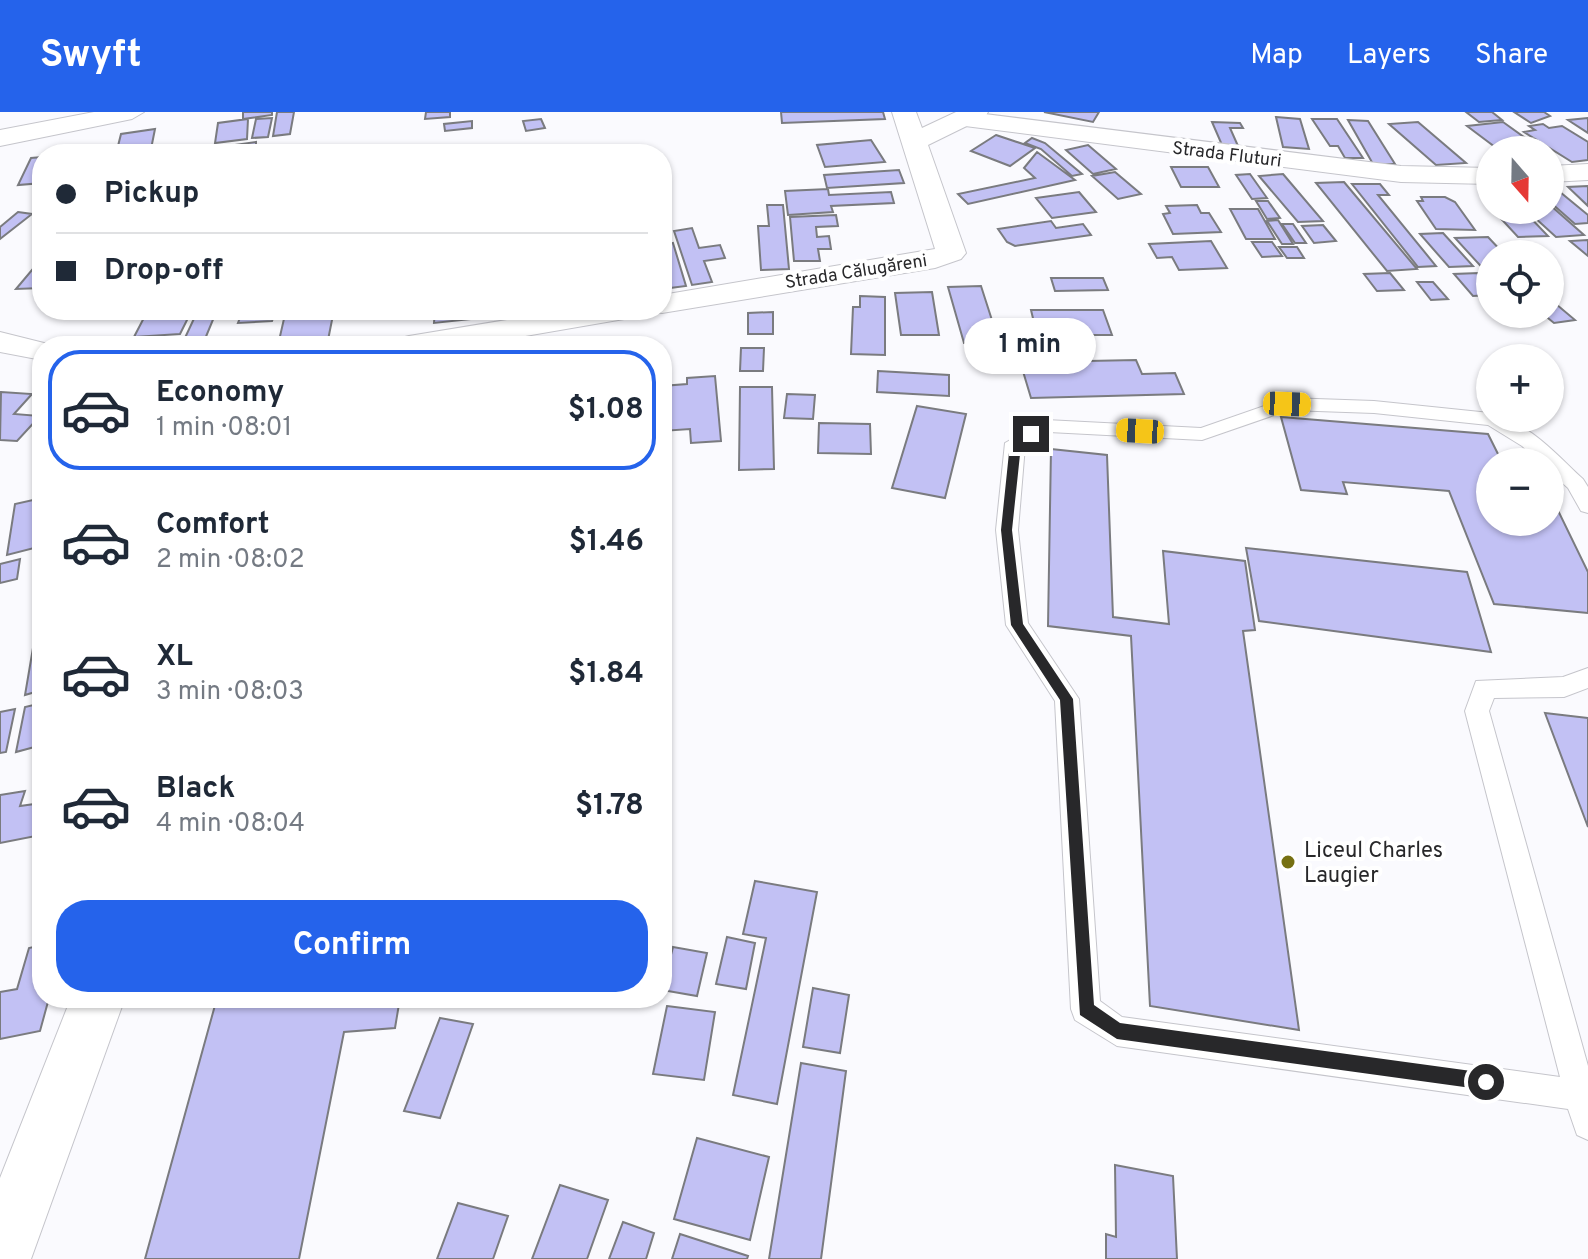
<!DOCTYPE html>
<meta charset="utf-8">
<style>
:root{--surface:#fff;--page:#f2f2f3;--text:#1f2937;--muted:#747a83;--line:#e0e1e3;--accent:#2563eb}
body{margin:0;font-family:Overpass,sans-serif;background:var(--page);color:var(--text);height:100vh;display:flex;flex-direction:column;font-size:30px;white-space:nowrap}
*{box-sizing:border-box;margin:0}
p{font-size:26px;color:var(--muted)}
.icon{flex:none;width:44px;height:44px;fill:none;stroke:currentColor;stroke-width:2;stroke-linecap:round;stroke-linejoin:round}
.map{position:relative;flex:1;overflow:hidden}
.side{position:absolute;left:32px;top:224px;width:640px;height:672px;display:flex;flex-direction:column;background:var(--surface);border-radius:32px;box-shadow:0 2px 6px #0004}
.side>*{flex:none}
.top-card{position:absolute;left:32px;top:32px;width:640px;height:176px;border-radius:32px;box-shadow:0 2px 6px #0004;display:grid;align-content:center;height:176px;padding:0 24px;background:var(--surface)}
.needle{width:52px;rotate:160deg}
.tools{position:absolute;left:1476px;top:24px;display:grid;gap:16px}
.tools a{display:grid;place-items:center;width:88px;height:88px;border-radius:50%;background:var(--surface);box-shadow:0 2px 6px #0004;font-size:40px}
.end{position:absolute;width:36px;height:36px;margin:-18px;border:10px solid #28282a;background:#fff;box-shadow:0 0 0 4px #fff}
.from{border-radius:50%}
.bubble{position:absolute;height:56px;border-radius:28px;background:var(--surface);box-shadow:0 2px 6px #0004;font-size:26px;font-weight:700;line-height:56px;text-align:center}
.car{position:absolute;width:24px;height:48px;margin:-24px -12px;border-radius:10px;box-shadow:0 0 6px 2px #0007;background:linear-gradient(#f5c518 24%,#345 0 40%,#f5c518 0 76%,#345 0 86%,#f5c518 0)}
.top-card b{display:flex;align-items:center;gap:28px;height:76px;font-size:30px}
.top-card b+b{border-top:2px solid var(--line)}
.top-card i{width:20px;height:20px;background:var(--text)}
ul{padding:14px 0 0;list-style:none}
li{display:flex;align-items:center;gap:24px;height:120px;margin:0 16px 12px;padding:0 8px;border:4px solid transparent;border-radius:32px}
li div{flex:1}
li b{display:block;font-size:30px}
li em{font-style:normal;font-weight:700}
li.active{border-color:var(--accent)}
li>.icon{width:72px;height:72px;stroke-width:1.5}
.primary-button{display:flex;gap:16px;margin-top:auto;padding:16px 24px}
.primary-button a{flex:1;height:92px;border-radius:32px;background:var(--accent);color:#fff;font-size:32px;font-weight:700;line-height:92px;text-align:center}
header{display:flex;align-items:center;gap:48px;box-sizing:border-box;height:112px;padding:0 40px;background:var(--accent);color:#fff}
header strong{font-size:38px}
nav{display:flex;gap:44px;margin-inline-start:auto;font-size:28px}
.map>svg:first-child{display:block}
.building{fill:#c2c1f4;stroke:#7a7b7f;stroke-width:2}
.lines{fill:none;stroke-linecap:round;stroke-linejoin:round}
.lane-casing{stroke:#c5c5cb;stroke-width:2}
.street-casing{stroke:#c5c5cb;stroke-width:2}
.secondary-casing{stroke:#c5c5cb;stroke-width:2}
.lane{fill:#fff;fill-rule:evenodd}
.street{fill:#fff;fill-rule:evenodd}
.secondary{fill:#fff;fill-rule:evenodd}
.route{fill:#28282a}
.poi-dot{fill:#767012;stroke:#fff;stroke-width:3}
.labels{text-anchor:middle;stroke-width:8;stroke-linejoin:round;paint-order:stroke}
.far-street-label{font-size:18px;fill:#28282a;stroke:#fff}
.poi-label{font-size:22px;fill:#28282a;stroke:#fff;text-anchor:start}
</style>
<header>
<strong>Swyft</strong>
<nav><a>Map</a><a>Layers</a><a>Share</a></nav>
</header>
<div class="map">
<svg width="1588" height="1147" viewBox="0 0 1588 1147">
<rect width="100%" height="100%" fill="#fafafe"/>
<path class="building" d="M243 0H272V3L243 7Z
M277 0H294L290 22 273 24Z
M426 0H450V5L425 7Z
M781 0H883L885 7 782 11Z
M1044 0H1099L1093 10Z
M1466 0H1492L1502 8 1479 10Z
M1514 0H1544L1550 4 1531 11Z
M1276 5 1300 7 1309 37 1283 35Z
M272 6 268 25 252 26 256 7Z
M1588 6V21L1568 8Z
M248 7 247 27 215 31 218 11Z
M541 7 545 16 526 19 523 9Z
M1312 7H1337L1363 46H1345L1338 34H1330Z
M1348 8 1368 9 1395 52H1373Z
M472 9V16L445 19 444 12Z
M1212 10 1240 11 1243 16H1230L1238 34 1222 33Z
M1418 10 1466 51 1436 53 1389 12Z
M1503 10 1542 38H1499L1467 14Z
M1543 12 1549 16 1562 14 1588 30V48L1572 50 1524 20 1535 18 1529 14Z
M155 17 150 42H116L121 22Z
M996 23 1035 36 1010 54 971 39Z
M1032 26 1045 31 1082 62 1072 64 1041 37 1025 31Z
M871 28 885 50 825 55 817 33Z
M256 30V42H234V33Z
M1088 33 1116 57 1093 62 1066 38Z
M343 34V42H297V39Z
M1037 40 1075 68 968 92 958 82 1035 66 1024 56Z
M42 45V71L18 73 31 46Z
M1171 55H1208L1219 75H1181Z
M899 58 904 71 827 76 824 63Z
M1115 60 1141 82 1118 87 1092 64Z
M1250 62 1267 86 1252 87 1236 63Z
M1283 62 1323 109 1298 110 1259 64Z
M1344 70 1417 157 1387 159 1316 71Z
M1352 72H1380L1389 83H1378L1436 154 1418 155Z
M1588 74V94L1568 75Z
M828 77 829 83 891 80 894 91 831 94 833 100 788 103 785 79Z
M1079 80 1096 100 1052 106 1036 86Z
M1550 80H1560L1588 103V111L1575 112 1550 90Z
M1421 85H1445L1455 90 1475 118 1436 117 1417 89H1423Z
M1256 89H1268L1280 106 1267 107Z
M767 93H783L789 157 761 158 758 114H769Z
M1197 93 1201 101H1209L1221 120 1173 122 1163 102 1170 101 1166 94Z
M1550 93 1584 123 1556 125 1533 104 1537 103 1531 98H1550Z
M1230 97H1258L1275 127H1246Z
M1493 98H1523L1548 124 1518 125Z
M18 100 32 102 0 127V115Z
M836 103 838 114 816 115 817 125 829 124 831 137H818L820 149H794L790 105Z
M1278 108 1293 132H1282L1267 109Z
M1051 109 1056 116 1083 112 1091 123 1015 134 1007 130 998 117Z
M1282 112H1293L1306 131H1295Z
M1323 113 1336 129 1314 131 1302 114Z
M692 116 699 136 720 133 725 146 704 149 712 170 692 173 674 119Z
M1443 121 1473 154 1449 155 1420 122Z
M1488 125 1504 142H1490L1488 162 1455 126Z
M1588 128V144L1570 129Z
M1211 129 1227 156 1179 158 1172 145 1157 146 1149 132Z
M1252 130H1272L1282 144 1262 145Z
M673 131 686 174 662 177V133Z
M1279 135H1297L1304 146H1287Z
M37 152H42V176L16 177Z
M1390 161 1404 178 1377 179 1364 162Z
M1479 161 1490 173V183L1473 184 1454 162Z
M1051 166H1103L1108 178 1055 179Z
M1417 170H1433L1448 187 1431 188Z
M981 174 999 230 964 231 948 175Z
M932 180 939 223H901L895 181Z
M860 184 885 185V243L851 242 853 195H860Z
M1550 187 1575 208 1554 211 1543 202H1550Z
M148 198H192L180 222 134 225Z
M198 198H217L205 227 184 228Z
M243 198H276L272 209 238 211Z
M286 198H334L328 228 278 233Z
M435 198H489V205L434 211Z
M1031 198H1103L1112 223H1037Z
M773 200V222H748V201Z
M618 226V234H586V228Z
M741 236H764L763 259H740Z
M1086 244 1088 249 1136 248 1142 262 1175 261 1184 282 1031 286 1019 246Z
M878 259 949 263V284L877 280Z
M715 264 721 329 691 331 690 317 662 319V274L687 272V266Z
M740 275H772L774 357 739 358Z
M1 280 32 282 14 302 40 304 17 329 0 328Z
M787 282 815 283 813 307 784 306Z
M917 294 966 302 945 386 892 376Z
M1281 305 1488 322 1500 346 1534 349 1490 350V410H1550V382L1588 460V501L1494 492 1449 379 1343 370 1347 382 1301 378Z
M819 311 870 312 871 342 818 341Z
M42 337V377L34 379Z
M1051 337 1107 343 1113 505 1169 512 1163 439 1245 449 1255 518 1243 519 1299 918 1150 894 1131 524 1048 514Z
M42 386V434L7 443 15 392Z
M1246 436 1467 460 1491 540 1259 509Z
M20 447 17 467 0 471V452Z
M42 528V578L25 583 34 530Z
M42 591V633L16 640 25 595Z
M15 597 6 640 0 641V600Z
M1545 601 1588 606V715Z
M25 679 20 694 42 691 41 723 0 731V683Z
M755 769 817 780 777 992 733 983 766 826 743 822Z
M727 825 755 831 746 877 716 872Z
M42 833V886H49L40 919 0 927V880L17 877 29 836Z
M673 835 707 841 697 884 662 878Z
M813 876 849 883 840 941 803 935Z
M217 886H400L395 916 344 920 299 1147H145Z
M667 894 715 900 704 968 653 962Z
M440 906 473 912 440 1006 404 999Z
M801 951 846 959 821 1147H769Z
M697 1026 769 1045 750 1128 674 1107Z
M1115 1053 1173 1064 1177 1147H1106V1122L1116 1125Z
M560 1073 608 1088 587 1147H532Z
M458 1091 508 1104 493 1147H437Z
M623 1110 654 1121 646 1147H609Z
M680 1122 748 1144 747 1147H672Z"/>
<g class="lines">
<g class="lane-casing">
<path id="lane" d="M1287 286 1374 289 1490 301V306C1527 306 1557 344 1583 367L1588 375V401L1581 399 1568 376 1550 360V350H1540L1522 334 1488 313 1374 301 1289 298 1202 328 1049 320 1025 334 1018 418 1028 511 1079 587 1100 889 1122 905 1560 965 1465 599 1476 569 1563 565 1588 556V576L1564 585 1494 586 1489 599 1588 954V1028L1577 1023 1568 997 1117 934 1075 908 1071 897 1055 589 1006 513 996 418 1005 331 1046 308 1201 316Z"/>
</g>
<g class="street-casing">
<path id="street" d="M969 0 1401 54 1490 56V72L1401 70 965 14 953 7 956 2Z
M1588 52V68L1550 70V54Z"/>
</g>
<g class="secondary-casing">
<path id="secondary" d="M94 0H144L132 7 0 34V18Z
M892 0H916L922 16 956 0H988L985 5 928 33 966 141 961 147 935 156 662 201 651 199 662 198V183L935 137Z
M567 198H640L635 205 624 207 467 234H393L397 227 409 224Z
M0 220 56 234H42V248L0 240Z
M71 886H125L31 1147H0V1066Z"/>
</g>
<use href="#lane" class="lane"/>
<use href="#street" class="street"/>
<use href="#secondary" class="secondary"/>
</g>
<path class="route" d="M1031 319 1034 325 1021 333 1012 418 1023 512 1073 587 1094 893 1120 911 1486 961 1495 970 1492 976 1486 978 1117 927 1080 903 1060 588 1011 513 1001 418 1010 331Z"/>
<circle class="poi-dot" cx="1288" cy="750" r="8"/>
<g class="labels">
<g class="far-street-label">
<text transform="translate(1227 42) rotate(7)" y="6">Strada Fluturi</text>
<text transform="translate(856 159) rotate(-9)" y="6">Strada Călugăreni</text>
</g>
<g class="poi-label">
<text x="1304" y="745">Liceul Charles<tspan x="1304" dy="25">Laugier</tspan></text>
</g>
</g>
</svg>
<div class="tools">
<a><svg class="needle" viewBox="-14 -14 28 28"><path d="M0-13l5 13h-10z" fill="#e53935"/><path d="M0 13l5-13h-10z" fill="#747a83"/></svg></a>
<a><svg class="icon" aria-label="locate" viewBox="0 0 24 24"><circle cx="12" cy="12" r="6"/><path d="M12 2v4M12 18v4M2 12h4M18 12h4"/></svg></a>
<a>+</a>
<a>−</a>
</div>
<i class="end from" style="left:1486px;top:970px"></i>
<i class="end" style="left:1031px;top:322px"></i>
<div class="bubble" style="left:964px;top:206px;width:132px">1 min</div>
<i class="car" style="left:1287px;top:292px;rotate:92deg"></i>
<i class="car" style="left:1140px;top:319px;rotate:273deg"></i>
<div class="top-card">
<b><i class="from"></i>Pickup</b>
<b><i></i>Drop-off</b>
</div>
<section class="side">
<ul>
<li class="active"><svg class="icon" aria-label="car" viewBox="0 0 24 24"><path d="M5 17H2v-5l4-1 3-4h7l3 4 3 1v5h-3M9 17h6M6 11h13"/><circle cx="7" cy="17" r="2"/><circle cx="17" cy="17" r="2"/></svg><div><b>Economy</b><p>1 min · 08:01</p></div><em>$1.08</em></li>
<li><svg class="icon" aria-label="car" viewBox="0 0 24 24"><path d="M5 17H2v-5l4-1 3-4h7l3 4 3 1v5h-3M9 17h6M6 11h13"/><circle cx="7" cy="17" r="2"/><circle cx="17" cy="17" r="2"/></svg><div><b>Comfort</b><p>2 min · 08:02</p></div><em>$1.46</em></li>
<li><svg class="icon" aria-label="car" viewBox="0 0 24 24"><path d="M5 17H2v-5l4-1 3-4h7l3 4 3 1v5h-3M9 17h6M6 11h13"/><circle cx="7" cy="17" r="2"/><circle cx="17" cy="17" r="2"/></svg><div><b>XL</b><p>3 min · 08:03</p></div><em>$1.84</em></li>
<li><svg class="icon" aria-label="car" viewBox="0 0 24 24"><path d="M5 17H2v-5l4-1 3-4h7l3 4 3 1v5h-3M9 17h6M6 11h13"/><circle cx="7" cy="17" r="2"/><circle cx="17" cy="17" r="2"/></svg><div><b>Black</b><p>4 min · 08:04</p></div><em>$1.78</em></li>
</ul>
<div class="primary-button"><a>Confirm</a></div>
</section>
</div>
